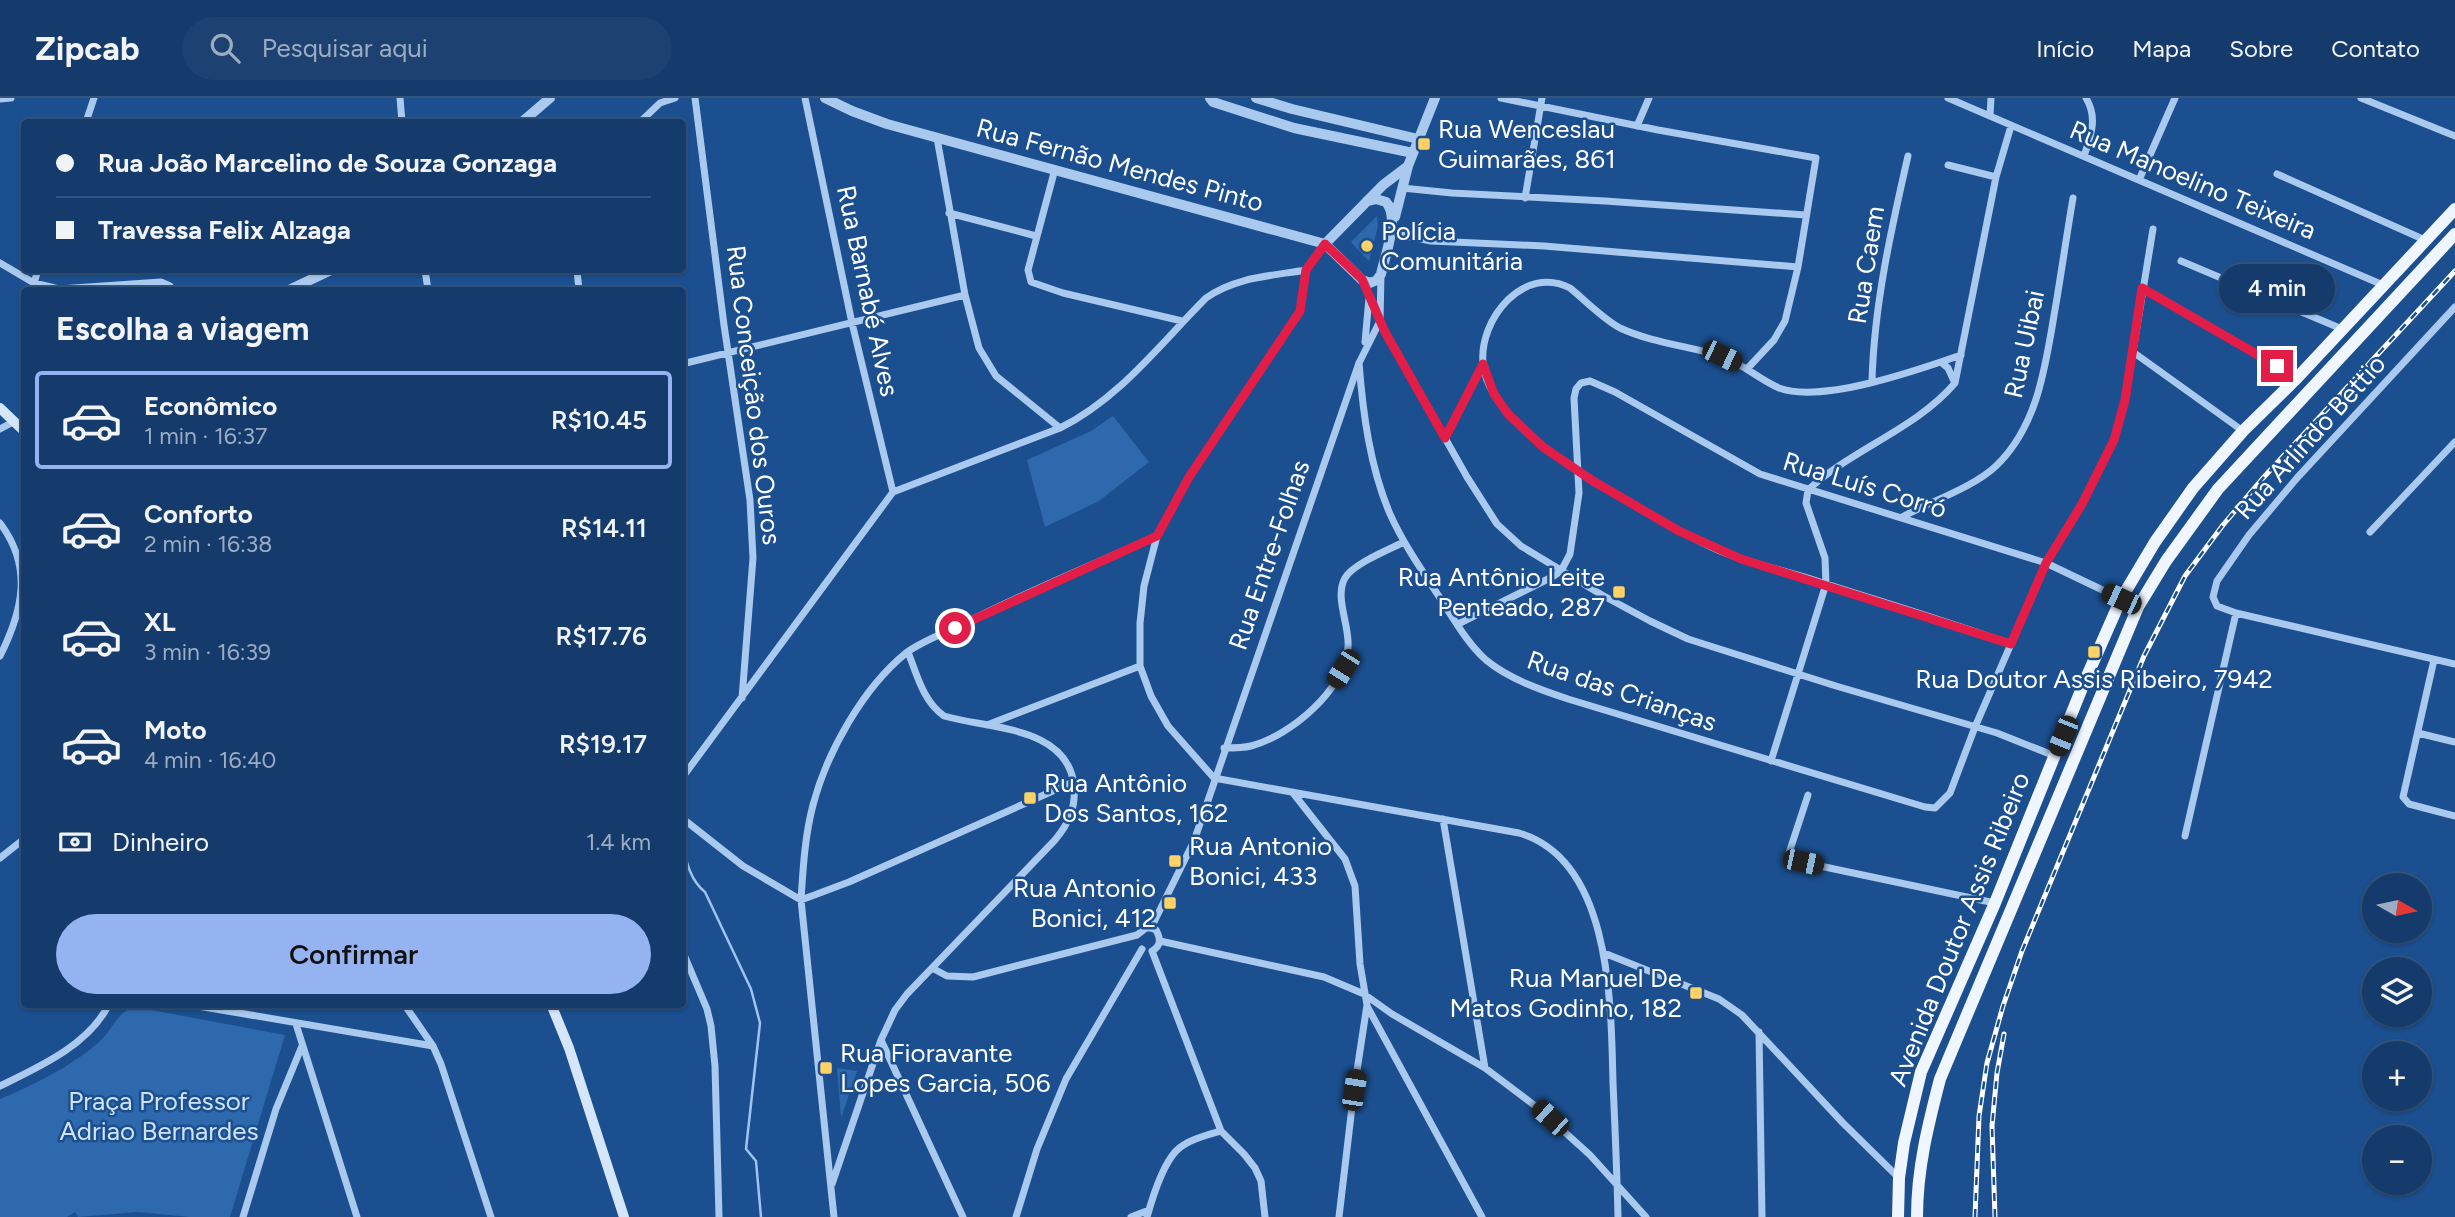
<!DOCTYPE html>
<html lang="pt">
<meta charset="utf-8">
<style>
:root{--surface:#143b6b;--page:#1d4271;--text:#f1f3f6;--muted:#9dadc1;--line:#33557e;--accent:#95b2f1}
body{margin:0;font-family:Figtree,sans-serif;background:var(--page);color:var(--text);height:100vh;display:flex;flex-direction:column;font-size:26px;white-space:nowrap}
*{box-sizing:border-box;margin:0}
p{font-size:23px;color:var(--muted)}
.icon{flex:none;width:38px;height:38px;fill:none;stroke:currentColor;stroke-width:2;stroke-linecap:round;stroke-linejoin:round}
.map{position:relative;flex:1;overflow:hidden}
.sheet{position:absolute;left:21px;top:189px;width:665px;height:721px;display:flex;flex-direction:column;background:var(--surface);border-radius:7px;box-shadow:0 2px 5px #0004,0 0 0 2px var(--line)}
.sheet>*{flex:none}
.top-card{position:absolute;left:21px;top:21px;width:665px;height:154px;border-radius:7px;box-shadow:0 2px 5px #0004,0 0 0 2px var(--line);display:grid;align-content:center;height:154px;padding:0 35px;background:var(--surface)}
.needle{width:46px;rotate:99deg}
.tools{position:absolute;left:2362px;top:775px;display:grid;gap:14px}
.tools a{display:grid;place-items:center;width:70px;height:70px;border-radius:50%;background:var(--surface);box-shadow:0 2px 5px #0004,0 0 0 2px var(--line);font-size:35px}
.end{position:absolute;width:32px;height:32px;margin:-16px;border:9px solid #e11d48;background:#fff;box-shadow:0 0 0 4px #fff}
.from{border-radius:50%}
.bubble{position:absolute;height:49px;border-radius:24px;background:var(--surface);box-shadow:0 2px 5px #0004,0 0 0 2px var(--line);font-size:23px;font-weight:600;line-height:49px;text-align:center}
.car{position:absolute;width:21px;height:42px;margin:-21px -10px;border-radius:9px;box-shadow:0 0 5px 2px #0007;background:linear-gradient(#222 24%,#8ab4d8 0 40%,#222 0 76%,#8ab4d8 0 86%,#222 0)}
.top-card b{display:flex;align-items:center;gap:24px;height:66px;font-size:26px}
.top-card b+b{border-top:2px solid var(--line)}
.top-card i{width:18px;height:18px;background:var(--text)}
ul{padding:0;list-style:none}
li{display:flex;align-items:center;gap:21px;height:98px;margin:0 14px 10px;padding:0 21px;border:4px solid transparent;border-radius:7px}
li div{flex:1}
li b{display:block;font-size:26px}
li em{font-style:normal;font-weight:600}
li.selected{border-color:var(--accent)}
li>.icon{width:63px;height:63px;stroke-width:1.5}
h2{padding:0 35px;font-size:32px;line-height:84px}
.pay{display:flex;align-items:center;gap:18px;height:77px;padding:0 35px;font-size:26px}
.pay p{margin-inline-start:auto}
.action{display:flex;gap:14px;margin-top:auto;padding:14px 35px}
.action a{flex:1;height:80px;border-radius:42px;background:var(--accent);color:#111;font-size:28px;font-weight:600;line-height:80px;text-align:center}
header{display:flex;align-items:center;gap:42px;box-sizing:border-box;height:98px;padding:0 35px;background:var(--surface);border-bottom:2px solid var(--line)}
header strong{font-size:33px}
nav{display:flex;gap:38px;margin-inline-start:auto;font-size:24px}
.search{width:490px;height:63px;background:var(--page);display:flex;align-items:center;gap:18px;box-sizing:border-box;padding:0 24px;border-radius:38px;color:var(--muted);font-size:26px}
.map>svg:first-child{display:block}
.green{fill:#2e69ad}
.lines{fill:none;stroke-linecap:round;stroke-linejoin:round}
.stream{stroke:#9cc4f0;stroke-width:2.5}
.minor{stroke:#a9c9ee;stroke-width:7}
.tertiary{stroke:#a9c9ee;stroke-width:10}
.secondary{stroke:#d6e6fa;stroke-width:10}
.primary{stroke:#f0f6ff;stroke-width:12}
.rail-casing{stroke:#fff;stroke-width:5}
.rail{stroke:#1b4f8f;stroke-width:2.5;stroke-dasharray:8;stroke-linecap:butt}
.route{stroke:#e11d48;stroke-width:9}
.poi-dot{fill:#ffd166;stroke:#1b4f8f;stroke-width:2.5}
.labels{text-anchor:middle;stroke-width:5;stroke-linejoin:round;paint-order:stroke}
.poi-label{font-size:26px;fill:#fff;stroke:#1b4f8f;text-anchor:start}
.street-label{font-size:26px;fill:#fff;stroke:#1b4f8f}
.park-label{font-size:26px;fill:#cfe3fa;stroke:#1b4f8f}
</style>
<header>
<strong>Zipcab</strong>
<div class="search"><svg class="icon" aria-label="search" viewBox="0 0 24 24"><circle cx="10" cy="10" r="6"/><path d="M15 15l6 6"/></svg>Pesquisar aqui</div>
<nav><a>Início</a><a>Mapa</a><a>Sobre</a><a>Contato</a></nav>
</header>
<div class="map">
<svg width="2455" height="1119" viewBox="0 0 2455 1119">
<rect width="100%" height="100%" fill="#1b4f8f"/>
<path class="green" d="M1377 118 1378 128 1369 163 1351 144Z
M1113 318 1149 364 1099 403 1045 429 1027 362 1091 333Z
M132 910 146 911 285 937 230 1119H190L138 1114 78 1119 75 1114 67 1119H0V1001C30 989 80 964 103 940 113 930 118 914 132 910Z
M837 970 857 973 841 1020Z"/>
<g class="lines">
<path class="stream" d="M683 749C687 766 691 783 705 794L751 891 760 925 746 1051 756 1063 761 1119"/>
<path class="minor" d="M400 0 402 24
M695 0 724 227 750 402 753 460 742 600
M805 0 852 225 893 394
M1501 0 1658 32 1816 60 1798 169 1785 223 1774 242 1747 271
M1948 0 2383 187
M2361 0 2455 38
M0 1 11 0
M1990 18 1991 0
M86 24 94 0
M640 24 660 5 675 0
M1637 28 1649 0
M937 40 965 197 979 250 996 278 1060 330
M2084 58C2091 37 2098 20 2086 0
M1948 67 1996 79
M1055 71 1028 172 1031 184 1063 195 1182 223
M2277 76 2425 142
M2139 82 2175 0
M1402 90 1452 95 1605 103 1805 117
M1525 100 1542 0
M949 115 1036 138
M1391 135 1431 143 1544 148 1798 169
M1325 146 1306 172 1300 213 1189 379 1157 438 1144 488 1140 525V568L1151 598 1168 628 1214 680 1519 735C1612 762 1611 907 1613 985 1615 1029 1617 1074 1618 1119
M2181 163 2342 231
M0 165 34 185 59 191 161 184 170 188 172 192
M425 172 428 192
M577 172 579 192
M1362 182 1385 234 1467 379 1497 426 1521 448 1602 497 1650 523 1688 541 1836 588 1997 635 2055 658
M34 185 38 172
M2142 190 2297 280
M2455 209 2297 380 2249 437 2217 483 2213 499 2217 508 2236 515 2455 566
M1365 244 1369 200
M2133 254 2243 333
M1961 257C1918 272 1821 306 1779 290 1758 281 1741 264 1718 257 1686 248 1650 244 1620 230 1602 220 1586 203 1570 190 1524 166 1479 221 1483 265 1485 290 1506 315 1524 332 1551 357 1583 377 1615 396 1648 415 1682 436 1718 452 1748 465 1782 472 1814 482 1879 503 1946 523 2011 546
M1941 264 1948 270 1954 283
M1359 265C1363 316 1370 369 1390 416 1404 447 1423 474 1442 503 1455 523 1468 546 1486 562 1509 581 1541 592 1568 601L1925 709 1935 710 1950 695 1975 629 2046 465 2082 406 2114 342 2125 302 2153 131
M682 266 965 197
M1872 283C1874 208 1891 132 1908 58
M0 331 15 323
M1445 339 1483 266
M1902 419C1930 404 1974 389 1996 368 2040 326 2046 262 2056 206 2062 170 2067 135 2073 100
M0 425C33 469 23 512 0 558
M2370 434 2455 344
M1458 526 1552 479 1561 473 1570 456 1579 395 1574 300 1576 291 1581 285 1590 283 1615 294 1760 376 2046 465 2138 509
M2434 562 2403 699 2409 706 2455 718
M987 627 1140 568
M2418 635 2455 644
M1224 650C1233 650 1243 650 1251 648 1290 638 1346 591 1348 549 1350 528 1334 499 1345 480 1353 466 1388 452 1404 444
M1771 663 1826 486 1825 460 1806 405 1808 392C1852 351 1916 331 1955 285L1996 79 2011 28
M682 680 893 394 1060 330C1119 301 1160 246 1206 200 1235 179 1271 178 1306 172
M1293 695 1345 761 1355 788 1360 866 1367 907 1354 992 1339 1119
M1808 697 1787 761 1995 805
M682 720 743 768 801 802
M1443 721 1485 970
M2185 738 2236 515
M0 760 24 741
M801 802 849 784 1073 684
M1151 830 1156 832C1161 841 1161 848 1152 853
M1160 843 1324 879 1364 896 1392 916 1485 970 1538 1010 1590 1057 1646 1119
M682 852 707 911 711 928 715 968 719 1119
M1152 853 1221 1033 1244 1056 1255 1070 1261 1083 1265 1119
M1604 855 1719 901 1742 917 1843 1025 1899 1080
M932 870 947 878 973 879 1137 837 1146 830H1151L1194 743 1359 265 1380 223 1381 176
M186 906 433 948
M404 906 433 948 441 966 491 1119
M1367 908 1482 1119
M296 926 357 1119
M1759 934 1762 1119
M881 942 963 1119
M0 988C39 969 89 947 109 906
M832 1086 881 942 895 912 907 896 1055 742C1069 725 1076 710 1074 687 1067 628 989 631 944 618 923 603 917 577 908 554
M243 1119 276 1011 302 948
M834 1119 801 802C803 770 805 737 813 707 827 654 863 590 906 555 922 543 945 535 963 526 1026 494 1092 467 1157 438
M1016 1119 1037 1051 1066 981 1142 851
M1131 1119 1149 1112
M1147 1119C1152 1101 1163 1067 1176 1053 1187 1042 1207 1037 1221 1033"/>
<path class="tertiary" d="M825 0 852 13 887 26 1325 146 1362 182 1370 185 1377 182 1381 176C1385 158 1400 119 1386 104L1376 101 1367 103
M1210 0 1213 4 1294 30 1413 55
M1256 0 1292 11 1418 41
M522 24 550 0
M1395 119 1408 68 1435 0
M1325 146 1383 87 1408 68
M289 192 331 172"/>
<path class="secondary" d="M0 310 24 333
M551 906 569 950 624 1119"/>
<path class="primary" d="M1898 1119 1899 1080 1904 1045 1921 974 1995 805 2084 585 2121 501 2155 444 2193 390 2243 333 2297 280 2455 111
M1917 1119C1917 1071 1928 1027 1940 981L2138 509 2166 463 2218 391 2455 136"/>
<g class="rail-casing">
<path id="rail" d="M1975 1119 1979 1018 1987 965 2003 908 2022 853 2144 558 2185 478 2223 427 2263 380 2455 173
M1995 1119 1992 1028 1997 975 2004 936"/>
</g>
<use href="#rail" class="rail"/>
</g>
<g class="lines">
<path class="route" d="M955 530 1157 438 1189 379 1300 213 1306 172 1325 146 1362 181 1385 234 1445 340 1483 266 1494 296 1508 316 1543 349 1593 383 1679 433 1741 461 2011 546 2046 465 2082 406 2114 342 2125 302 2142 190 2277 268"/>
</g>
<g class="poi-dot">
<rect x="1417" y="39" width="14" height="14" rx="3.5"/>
<circle cx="1367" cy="148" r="7"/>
<rect x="1612" y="487" width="14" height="14" rx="3.5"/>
<rect x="2087" y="547" width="14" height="14" rx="3.5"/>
<rect x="1023" y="693" width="14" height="14" rx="3.5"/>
<rect x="1168" y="756" width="14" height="14" rx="3.5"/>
<rect x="1163" y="798" width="14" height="14" rx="3.5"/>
<rect x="1689" y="888" width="14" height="14" rx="3.5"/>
<rect x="819" y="963" width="14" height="14" rx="3.5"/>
</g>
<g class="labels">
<g class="poi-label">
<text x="1438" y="40">Rua Wenceslau<tspan x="1438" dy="30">Guimarães, 861</tspan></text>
<text x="1381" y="142">Polícia<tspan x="1381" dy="30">Comunitária</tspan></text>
<text x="1605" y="488" text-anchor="end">Rua Antônio Leite<tspan x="1605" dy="30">Penteado, 287</tspan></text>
<text x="2094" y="590" text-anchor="middle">Rua Doutor Assis Ribeiro, 7942</text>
<text x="1044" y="694">Rua Antônio<tspan x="1044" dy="30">Dos Santos, 162</tspan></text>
<text x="1189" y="757">Rua Antonio<tspan x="1189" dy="30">Bonici, 433</tspan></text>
<text x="1156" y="799" text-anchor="end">Rua Antonio<tspan x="1156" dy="30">Bonici, 412</tspan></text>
<text x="1682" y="889" text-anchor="end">Rua Manuel De<tspan x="1682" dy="30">Matos Godinho, 182</tspan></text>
<text x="840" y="964">Rua Fioravante<tspan x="840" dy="30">Lopes Garcia, 506</tspan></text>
</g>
<g class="street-label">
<text transform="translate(1120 67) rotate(15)" y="9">Rua Fernão Mendes Pinto</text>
<text transform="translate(2193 82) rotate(23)" y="9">Rua Manoelino Teixeira</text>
<text transform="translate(1866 167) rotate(-81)" y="9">Rua Caem</text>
<text transform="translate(868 193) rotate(78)" y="9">Rua Barnabé Alves</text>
<text transform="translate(2024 246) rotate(-78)" y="9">Rua Uibai</text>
<text transform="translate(754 297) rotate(83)" y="9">Rua Conceição dos Ouros</text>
<text transform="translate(2310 339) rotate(-48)" y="9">Rua Arlindo Bettio</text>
<text transform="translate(1865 387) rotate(17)" y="9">Rua Luís Corró</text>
<text transform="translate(1269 457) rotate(-71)" y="9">Rua Entre-Folhas</text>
<text transform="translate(1622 593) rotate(19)" y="9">Rua das Crianças</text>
<text transform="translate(1959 831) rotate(-68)" y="9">Avenida Doutor Assis Ribeiro</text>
</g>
<g class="park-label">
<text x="159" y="1012">Praça Professor<tspan x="159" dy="30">Adriao Bernardes</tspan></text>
</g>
</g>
</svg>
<div class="tools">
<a><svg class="needle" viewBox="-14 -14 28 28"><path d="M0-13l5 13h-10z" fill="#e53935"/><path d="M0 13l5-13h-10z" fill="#9dadc1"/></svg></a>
<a><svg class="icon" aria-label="layers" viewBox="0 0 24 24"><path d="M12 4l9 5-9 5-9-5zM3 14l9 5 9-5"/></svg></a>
<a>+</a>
<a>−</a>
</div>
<i class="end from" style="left:955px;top:530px"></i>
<i class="end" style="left:2277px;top:268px"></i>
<div class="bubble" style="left:2219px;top:166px;width:116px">4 min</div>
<i class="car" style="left:1722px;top:258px;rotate:116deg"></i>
<i class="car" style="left:2121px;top:501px;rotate:295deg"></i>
<i class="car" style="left:1343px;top:571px;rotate:212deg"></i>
<i class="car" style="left:2063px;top:638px;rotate:202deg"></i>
<i class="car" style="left:1803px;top:764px;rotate:102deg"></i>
<i class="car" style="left:1354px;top:992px;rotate:9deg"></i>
<i class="car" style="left:1550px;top:1020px;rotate:312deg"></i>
<div class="top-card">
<b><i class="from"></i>Rua João Marcelino de Souza Gonzaga</b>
<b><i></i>Travessa Felix Alzaga</b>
</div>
<section class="sheet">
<h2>Escolha a viagem</h2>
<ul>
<li class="selected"><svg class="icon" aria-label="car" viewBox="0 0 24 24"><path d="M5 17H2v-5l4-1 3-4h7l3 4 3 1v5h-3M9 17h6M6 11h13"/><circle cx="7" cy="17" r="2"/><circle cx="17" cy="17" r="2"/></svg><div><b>Econômico</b><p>1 min · 16:37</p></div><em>R$10.45</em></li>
<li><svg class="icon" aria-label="car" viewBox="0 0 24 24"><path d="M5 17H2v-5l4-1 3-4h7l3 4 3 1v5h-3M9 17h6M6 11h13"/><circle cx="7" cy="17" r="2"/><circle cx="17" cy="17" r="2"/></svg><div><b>Conforto</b><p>2 min · 16:38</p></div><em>R$14.11</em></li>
<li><svg class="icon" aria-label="car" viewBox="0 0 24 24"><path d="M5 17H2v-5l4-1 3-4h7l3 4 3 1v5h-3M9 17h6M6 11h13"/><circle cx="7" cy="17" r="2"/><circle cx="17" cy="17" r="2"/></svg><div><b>XL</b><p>3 min · 16:39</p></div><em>R$17.76</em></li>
<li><svg class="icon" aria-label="car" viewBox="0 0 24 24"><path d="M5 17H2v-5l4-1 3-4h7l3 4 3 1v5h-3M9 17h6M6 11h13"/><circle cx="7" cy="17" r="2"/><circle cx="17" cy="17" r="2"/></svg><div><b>Moto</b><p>4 min · 16:40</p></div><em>R$19.17</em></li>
</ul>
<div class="pay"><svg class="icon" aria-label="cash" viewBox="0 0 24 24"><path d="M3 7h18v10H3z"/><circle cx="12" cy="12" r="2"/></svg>Dinheiro<p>1.4 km</p></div>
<div class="action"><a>Confirmar</a></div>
</section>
</div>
